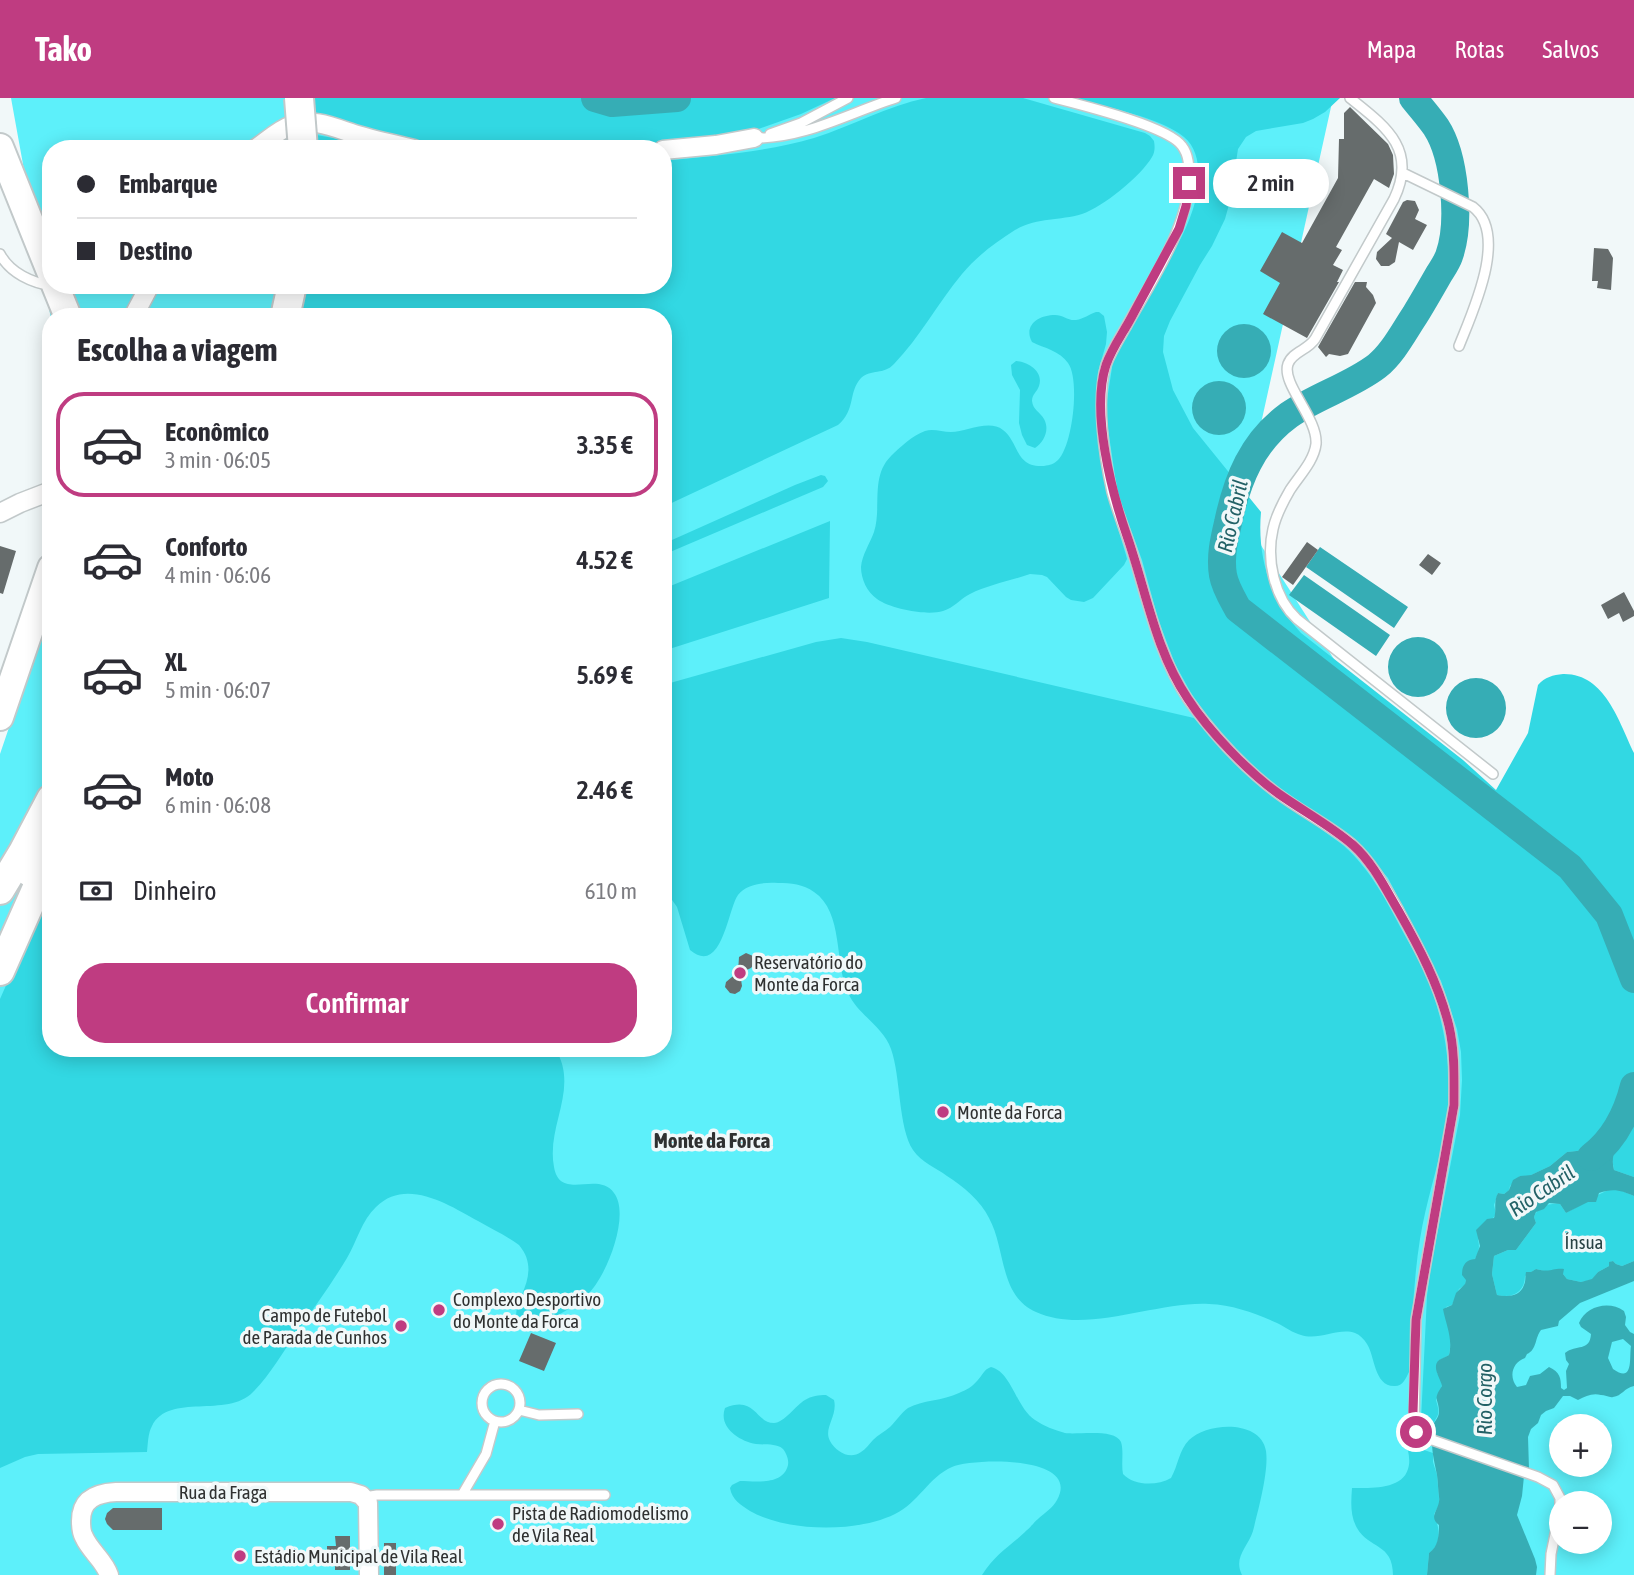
<!DOCTYPE html>
<html lang="pt">
<meta charset="utf-8">
<style>
:root{--surface:#fff;--page:#f2f2f3;--text:#2b2b33;--muted:#7c7c81;--line:#e1e1e2;--accent:#bf3c81}
body{margin:0;font-family:"Asap Condensed",sans-serif;background:var(--page);color:var(--text);height:100vh;display:flex;flex-direction:column;font-size:26px;white-space:nowrap}
*{box-sizing:border-box;margin:0}
p{font-size:23px;color:var(--muted)}
.icon{flex:none;width:38px;height:38px;fill:none;stroke:currentColor;stroke-width:2;stroke-linecap:round;stroke-linejoin:round}
.map{position:relative;flex:1;overflow:hidden}
.panel{position:absolute;left:42px;top:210px;width:630px;height:749px;display:flex;flex-direction:column;background:var(--surface);border-radius:28px;box-shadow:0 4px 18px #0003}
.panel>*{flex:none}
.top-card{position:absolute;left:42px;top:42px;width:630px;height:154px;border-radius:28px;box-shadow:0 4px 18px #0003;display:grid;align-content:center;height:154px;padding:0 35px;background:var(--surface)}
.controls{position:absolute;left:1549px;top:1316px;display:grid;gap:14px}
.controls a{display:grid;place-items:center;width:63px;height:63px;border-radius:50%;background:var(--surface);box-shadow:0 4px 18px #0003;font-size:35px}
.end{position:absolute;width:32px;height:32px;margin:-16px;border:9px solid #bf3c81;background:#fff;box-shadow:0 0 0 4px #fff}
.from{border-radius:50%}
.bubble{position:absolute;height:49px;border-radius:24px;background:var(--surface);box-shadow:0 4px 18px #0003;font-size:23px;font-weight:600;line-height:49px;text-align:center}
.top-card b{display:flex;align-items:center;gap:24px;height:66px;font-size:26px}
.top-card b+b{border-top:2px solid var(--line)}
.top-card i{width:18px;height:18px;background:var(--text)}
ul{padding:0;list-style:none}
li{display:flex;align-items:center;gap:21px;height:105px;margin:0 14px 10px;padding:0 21px;border:4px solid transparent;border-radius:28px}
li div{flex:1}
li b{display:block;font-size:26px}
li em{font-style:normal;font-weight:600}
li.active{border-color:var(--accent)}
li>.icon{width:63px;height:63px;stroke-width:1.5}
h2{padding:0 35px;font-size:32px;line-height:84px}
.pay{display:flex;align-items:center;gap:18px;height:77px;padding:0 35px;font-size:26px}
.pay p{margin-inline-start:auto}
.button{display:flex;gap:14px;margin-top:auto;padding:14px 35px}
.button a{flex:1;height:80px;border-radius:28px;background:var(--accent);color:#fff;font-size:28px;font-weight:600;line-height:80px;text-align:center}
header{display:flex;align-items:center;gap:42px;box-sizing:border-box;height:98px;padding:0 35px;background:var(--accent);color:#fff}
header strong{font-size:33px}
nav{display:flex;gap:38px;margin-inline-start:auto;font-size:24px}
.map>svg:first-child{display:block}
.green{fill:#5df0fa;fill-rule:evenodd}
.forest{fill:#32d8e3}
.water{fill:#36adb5;fill-rule:evenodd}
.lines{fill:none;stroke-linecap:round;stroke-linejoin:round}
.river{stroke:#36adb5;stroke-width:28}
.building{fill:#666c6c}
.service-casing{stroke:#c2c9ca;stroke-width:12}
.minor-casing{stroke:#c2c9ca;stroke-width:21}
.primary-casing{stroke:#c2c9ca;stroke-width:30}
.trunk-casing{stroke:#c2c9ca;stroke-width:32}
.service{stroke:#fff;stroke-width:9}
.minor{stroke:#fff;stroke-width:18}
.primary{stroke:#fff;stroke-width:26}
.trunk{stroke:#fff;stroke-width:28}
.trunk-bridge-casing{stroke:#c2c9ca;stroke-width:32;stroke-linecap:butt}
.trunk-bridge{stroke:#fff;stroke-width:28}
.route{stroke:#bf3c81;stroke-width:9}
.poi-dot{fill:#bf3c81;stroke:#f1f8f9;stroke-width:2.5}
.labels{text-anchor:middle;stroke-width:7;stroke-linejoin:round;paint-order:stroke}
.poi-label{font-size:19px;fill:#2f3131;stroke:#f1f8f9;text-anchor:start}
.park-label{font-size:19px;fill:#284244;stroke:#f1f8f9}
.street-label{font-size:19px;fill:#2f3131;stroke:#f1f8f9}
.water-label{font-size:21px;font-style:italic;fill:#236166;stroke:#f1f8f9}
.neighbourhood-label{font-size:21px;font-weight:bold;fill:#2f3131;stroke:#f1f8f9}
</style>
<header>
<strong>Tako</strong>
<nav><a>Mapa</a><a>Rotas</a><a>Salvos</a></nav>
</header>
<div class="map">
<svg width="1634" height="1477" viewBox="0 0 1634 1477">
<rect width="100%" height="100%" fill="#f1f8f9"/>
<path class="green" d="M11 0H1333L1241 416 1355 594 1634 1038V1477H0V656L51 506V950H663V219H51V221ZM51 51H663V187H51ZM1561 1328H1600V1367H1561ZM1561 1405H1600V1444H1561Z"/>
<path class="forest" d="M308 0H835L801 16 750 34 683 44 628 49 533 47 451 50 399 43 309 17Z
M926 0H1023L1145 35 1150 38 1154 43C1155 49 1155 54 1152 59 1141 78 1103 109 1082 116 1059 123 1038 119 1015 132 996 144 977 158 962 176 938 205 920 239 894 266 884 277 871 271 861 280 848 294 856 312 838 327L663 409V219H297L303 187H663V63C713 58 766 54 814 40 852 28 887 8 926 0Z
M1074 0H1340L1325 14 1313 21 1303 25 1256 33 1246 39 1238 51 1230 103 1225 121 1212 148 1200 167 1170 223 1164 238 1163 254 1173 292 1193 330 1261 414C1257 458 1270 502 1301 535L1463 662 1496 692 1528 635 1538 587C1545 579 1553 577 1563 576 1605 575 1619 624 1634 655V1079L1614 1072 1612 1061 1621 1034 1611 1031 1602 1043 1597 1048 1586 1052 1567 1054 1550 1068 1527 1079 1520 1078 1510 1088 1509 1092 1504 1096 1498 1095 1494 1107 1496 1116 1478 1142C1480 1149 1479 1156 1474 1162H1470L1465 1187 1459 1191 1452 1207 1446 1209C1444 1217 1446 1218 1448 1226 1451 1236 1451 1247 1449 1257L1438 1263 1437 1275C1446 1285 1441 1292 1436 1302 1442 1322 1435 1315 1433 1330 1432 1334 1433 1337 1431 1341L1425 1335 1421 1322 1427 1198 1431 1168 1460 1017 1462 982 1461 954 1457 931 1441 883 1388 780 1360 748 1336 729 1277 688 1255 671 1218 633 1204 614 1191 595 1175 566 1158 521 1142 462 1119 400 1115 378 1107 324V302L1113 263 1120 246C1135 221 1149 197 1163 172 1174 153 1185 135 1192 114 1200 92 1204 55 1184 39 1160 19 1105 9 1074 0Z
M311 36 394 51H312Z
M1096 214H1099L1104 218 1107 234 1106 246 1098 274 1096 296 1097 317 1107 395 1126 457 1127 461 1124 467 1093 500 1084 504 1071 502 1066 499 1047 479 1042 477 1030 476C1010 483 988 487 970 496 960 501 954 510 943 513 927 518 891 511 877 501 867 494 861 481 861 469 862 457 870 445 874 434 882 409 870 379 891 358 899 350 913 337 925 333 933 330 942 334 951 334 966 334 989 321 1003 332 1019 344 1015 370 1044 368 1050 367 1054 366 1058 362 1073 347 1080 281 1068 265 1060 253 1044 250 1032 244 1023 227 1039 217 1055 217 1063 217 1068 223 1076 222 1084 221 1089 216 1096 214Z
M1016 263C1028 264 1044 273 1039 288 1037 294 1032 296 1032 303 1033 312 1040 314 1044 321 1050 332 1044 344 1035 350L1027 347 1022 337 1019 325 1020 292 1012 277 1011 267Z
M821 377 825 378 828 383 823 389 663 457V446L795 387Z
M830 423 829 500 663 553V491Z
M841 540 867 544 1194 620 1217 646 1257 685 1343 747C1371 772 1386 802 1403 834 1414 854 1426 874 1433 896 1448 939 1453 988 1445 1032 1438 1069 1426 1104 1420 1141 1413 1185 1412 1230 1409 1274 1406 1280 1403 1288 1395 1288 1374 1289 1375 1258 1367 1246 1364 1241 1360 1237 1355 1235 1339 1229 1319 1243 1301 1237 1293 1235 1285 1229 1277 1225 1255 1215 1233 1207 1209 1206 1156 1203 1086 1237 1036 1214 999 1198 1006 1151 989 1120 981 1103 963 1088 947 1078 935 1069 922 1065 913 1052 898 1029 901 979 891 951 883 928 858 917 848 895 834 866 844 814 814 794 803 786 791 785 778 785 764 784 746 786 738 797 728 810 722 879 690 852L677 809 663 789V587L816 544Z
M51 786V950H555C580 991 546 1027 554 1069 560 1104 598 1072 614 1095 631 1117 606 1180 587 1197 575 1208 557 1219 542 1224 535 1227 522 1229 518 1222 508 1206 545 1178 519 1147 507 1138 492 1131 478 1123 449 1107 406 1079 376 1109 362 1122 357 1143 347 1160 332 1185 314 1210 297 1234 283 1254 270 1277 253 1294 227 1321 169 1294 152 1328 148 1335 148 1345 147 1354L38 1356 25 1359 0 1370V901Z
M1611 1091 1620 1092 1634 1098V1163L1622 1168 1616 1166 1613 1163 1610 1164 1609 1168 1598 1174 1592 1182 1581 1184 1567 1181 1563 1176V1172L1549 1174 1536 1171 1525 1178C1525 1194 1512 1201 1497 1197L1492 1176 1494 1158 1508 1152H1516L1536 1125 1534 1119C1538 1108 1549 1105 1560 1106L1566 1115C1581 1107 1595 1097 1611 1091Z
M991 1269C1012 1274 1016 1310 1035 1322 1044 1328 1054 1332 1065 1335 1078 1337 1115 1330 1121 1344 1124 1353 1121 1366 1123 1376 1134 1388 1157 1388 1171 1380 1178 1368 1179 1352 1189 1342 1207 1324 1261 1321 1266 1353 1269 1373 1258 1413 1253 1433 1248 1449 1233 1459 1242 1477H982C996 1455 1010 1449 1027 1432 1031 1429 1034 1424 1038 1421 1044 1415 1053 1410 1057 1402 1082 1357 973 1360 952 1369 929 1379 918 1405 895 1416 857 1435 787 1434 750 1413 741 1407 732 1402 730 1390L732 1387 740 1383C755 1383 783 1388 788 1367 789 1361 786 1355 783 1351 776 1345 765 1347 756 1346 739 1343 718 1329 725 1310 756 1297 755 1325 774 1325 784 1325 796 1307 805 1302 811 1298 819 1297 826 1297L834 1302C838 1318 823 1330 830 1343 836 1354 850 1362 861 1354 866 1351 869 1346 873 1342 878 1337 884 1334 890 1329 896 1323 901 1315 908 1310 922 1302 943 1303 959 1295 966 1292 972 1289 977 1283 983 1277 983 1272 991 1269Z
M1405 1342 1415 1349 1433 1355V1364L1437 1377 1439 1400V1407L1434 1416C1439 1429 1443 1446 1429 1455L1427 1477H1393C1393 1445 1369 1451 1357 1430 1350 1418 1351 1404 1352 1390 1369 1390 1402 1392 1408 1371 1411 1362 1408 1351 1405 1342Z"/>
<path class="water" d="M1217 253a27 27 0 1 1 54 0a27 27 0 1 1-54 0Z
M1192 310a27 27 0 1 1 54 0a27 27 0 1 1-54 0Z
M1320 449 1408 509 1394 530 1306 469Z
M1304 477 1390 537 1376 558 1289 497Z
M1388 569a30 30 0 1 1 60 0a30 30 0 1 1-60 0Z
M1446 610a30 30 0 1 1 60 0a30 30 0 1 1-60 0Z
M1611 1031 1621 1033C1617 1046 1610 1059 1614 1072L1634 1079V1098C1621 1092 1613 1090 1599 1095L1596 1104H1588L1566 1115 1560 1106 1549 1105 1544 1111 1536 1114 1534 1119 1536 1125 1516 1152H1508L1494 1158 1492 1176 1497 1197C1507 1199 1520 1199 1524 1187 1526 1183 1525 1179 1526 1174H1531L1536 1171C1551 1175 1552 1170 1564 1171L1563 1176 1567 1181 1581 1184 1592 1181 1598 1174 1609 1168V1164L1613 1163 1616 1166 1622 1168 1634 1163V1183L1580 1205 1559 1223 1558 1228 1541 1232C1535 1239 1537 1252 1527 1256L1525 1260C1513 1264 1508 1278 1517 1289L1526 1287 1530 1278 1540 1276 1549 1269C1560 1274 1561 1280 1561 1290L1564 1292 1567 1290 1566 1273 1569 1266 1566 1262 1565 1255C1576 1246 1590 1254 1591 1236L1581 1229 1579 1225C1586 1208 1609 1202 1624 1213L1626 1219 1625 1227 1630 1234 1634 1236V1288C1624 1290 1622 1298 1613 1299 1610 1300 1605 1297 1601 1297 1592 1295 1586 1298 1578 1302L1570 1298H1563L1554 1310 1546 1313 1541 1317 1538 1325 1531 1331 1528 1339 1529 1371 1524 1378 1522 1398 1517 1417 1535 1461 1537 1469 1536 1477H1427L1429 1455C1438 1449 1439 1438 1439 1427 1427 1418 1441 1411 1439 1399 1438 1392 1438 1384 1437 1377 1435 1366 1432 1356 1432 1344 1432 1341 1432 1331 1433 1328 1434 1323 1439 1320 1439 1314 1439 1300 1432 1303 1442 1288 1441 1281 1431 1269 1439 1262 1442 1260 1446 1259 1449 1257 1453 1240 1446 1227 1443 1211L1452 1207 1456 1195 1465 1186 1466 1182 1462 1177C1462 1168 1465 1162 1475 1161L1480 1148 1476 1132 1487 1121 1494 1120C1497 1112 1493 1104 1498 1095L1504 1096 1509 1092 1513 1082 1520 1078 1531 1077 1550 1068 1567 1054 1586 1052 1597 1048 1602 1043ZM1623 1241 1631 1248C1629 1260 1634 1286 1613 1271L1608 1260 1612 1244Z"/>
<g class="lines">
<path class="river" d="M595 0 612 5 677 0
M1413 0C1421 10 1429 19 1436 29 1455 58 1461 125 1449 158 1447 164 1442 171 1439 176 1431 190 1423 204 1415 217 1403 235 1393 255 1377 268 1351 288 1316 298 1289 317 1252 344 1237 382 1228 425 1224 442 1220 459 1223 477 1225 489 1232 500 1238 511L1570 769 1609 817 1634 881
M1591 1059C1615 1041 1627 1016 1634 988"/>
</g>
<path class="building" d="M1350 9 1388 46 1393 57 1394 76 1389 90 1374 81 1336 149 1342 152 1333 167 1343 172 1337 184H1339L1307 240 1263 216 1280 185 1260 173 1282 134 1302 145 1338 80 1339 41H1344V15Z
M1407 102 1415 103 1419 112 1415 121 1427 127 1413 152 1399 144 1395 164 1389 168H1381L1376 161 1377 154 1392 140 1386 136 1403 104Z
M1594 150 1608 151 1613 160 1611 192 1597 190 1598 183H1592Z
M1355 184H1367L1366 189 1373 197 1376 205 1348 256 1340 258 1329 256 1326 259 1318 249Z
M1307 444 1318 452 1293 487 1282 479Z
M0 448 16 453 3 496 0 495Z
M1428 456 1441 465 1432 477 1419 467Z
M1624 494 1634 513V518L1623 524 1619 515 1608 521 1601 507Z
M746 855 753 858 754 866 751 870 740 875 742 888 740 893 735 896 730 895 725 889 726 884 738 874 739 859Z
M531 1235 556 1245 544 1273 519 1263Z
M113 1410H162V1432H113L107 1426 105 1421 107 1415Z
M335 1438H350V1472H335V1463H327V1448H336Z
M384 1445H396V1477H384Z"/>
<g class="lines">
<g class="service-casing">
<path id="service" d="M1054 0C1081 7 1168 28 1182 48 1189 57 1189 69 1189 79 1190 127 1149 187 1126 229 1119 241 1111 254 1106 267 1096 302 1104 358 1112 394 1118 416 1127 437 1134 459 1148 506 1161 563 1189 603 1213 636 1244 670 1277 695 1301 713 1329 727 1352 746 1372 764 1385 788 1398 811 1418 848 1439 886 1449 928 1455 954 1454 981 1454 1007L1416 1222 1414 1326 1416 1333 1421 1338 1538 1379 1553 1387 1560 1400V1412L1551 1456 1550 1477
M1350 0C1385 28 1418 51 1394 101L1315 241C1308 252 1292 254 1288 266 1281 286 1318 320 1316 346 1314 363 1299 378 1290 392 1283 404 1276 417 1273 431 1266 461 1274 500 1297 521L1493 676
M770 36 801 25 848 0
M754 40C804 41 849 15 896 0
M1403 75 1473 109C1509 137 1472 215 1459 248
M0 156C10 175 32 185 53 188
M482 1305a19 19 0 1 1 38 0a19 19 0 1 1-38 0Z
M519 1312 539 1317 578 1316
M462 1397 486 1356 495 1323
M364 1399 377 1397H605"/>
</g>
<g class="minor-casing">
<path id="minor" d="M255 51C267 43 278 32 292 27 315 19 339 32 361 38 378 43 396 47 414 51
M663 52 716 47 754 40
M133 219 150 187
M0 415 20 405 51 393
M109 1477C104 1462 90 1453 84 1439 81 1434 81 1428 81 1423 81 1401 97 1395 116 1394H351L361 1397 368 1405 369 1477"/>
</g>
<g class="primary-casing">
<path id="primary" d="M0 49 51 176
M55 187 68 219
M0 619 51 470"/>
</g>
<g class="trunk-casing">
<path id="trunk" d="M285 219 292 187
M30 774 51 728
M0 792 23 754 51 701
M0 873 51 758"/>
</g>
<use href="#service" class="service"/>
<use href="#minor" class="minor"/>
<use href="#primary" class="primary"/>
<use href="#trunk" class="trunk"/>
<g class="trunk-bridge-casing">
<path id="trunk-bridge" d="M299 0 303 51"/>
</g>
<use href="#trunk-bridge" class="trunk-bridge"/>
</g>
<g class="lines">
<path class="route" d="M1189 85 1186 108 1179 131C1163 161 1147 190 1131 220 1123 235 1112 250 1106 267 1091 314 1111 392 1127 438 1146 492 1155 552 1188 601 1209 633 1248 674 1279 696 1303 713 1331 728 1353 747 1373 765 1385 790 1398 812 1419 849 1439 887 1449 928 1455 954 1454 981 1454 1007L1416 1222 1413 1314 1416 1334"/>
</g>
<g class="poi-dot">
<circle cx="740" cy="875" r="7"/>
<circle cx="943" cy="1014" r="7"/>
<circle cx="439" cy="1212" r="7"/>
<circle cx="401" cy="1228" r="7"/>
<circle cx="498" cy="1426" r="7"/>
<circle cx="240" cy="1458" r="7"/>
</g>
<g class="labels">
<g class="poi-label">
<text x="754" y="871">Reservatório do<tspan x="754" dy="22">Monte da Forca</tspan></text>
<text x="957" y="1021">Monte da Forca</text>
<text x="453" y="1208">Complexo Desportivo<tspan x="453" dy="22">do Monte da Forca</tspan></text>
<text x="387" y="1224" text-anchor="end">Campo de Futebol<tspan x="387" dy="22">de Parada de Cunhos</tspan></text>
<text x="512" y="1422">Pista de Radiomodelismo<tspan x="512" dy="22">de Vila Real</tspan></text>
<text x="254" y="1465">Estádio Municipal de Vila Real</text>
</g>
<g class="park-label">
<text x="1584" y="1151">Ínsua</text>
</g>
<g class="street-label">
<text x="223" y="1401">Rua da Fraga</text>
</g>
<g class="water-label">
<text transform="translate(1233 418) rotate(-77)" y="7">Rio Cabril</text>
<text transform="translate(1542 1093) rotate(-34)" y="7">Rio Cabril</text>
<text transform="translate(1485 1301) rotate(-90)" y="7">Rio Corgo</text>
</g>
<g class="neighbourhood-label">
<text x="712" y="1050">Monte da Forca</text>
</g>
</g>
</svg>
<div class="controls">
<a>+</a>
<a>−</a>
</div>
<i class="end from" style="left:1416px;top:1334px"></i>
<i class="end" style="left:1189px;top:85px"></i>
<div class="bubble" style="left:1213px;top:61px;width:116px">2 min</div>
<div class="top-card">
<b><i class="from"></i>Embarque</b>
<b><i></i>Destino</b>
</div>
<section class="panel">
<h2>Escolha a viagem</h2>
<ul>
<li class="active"><svg class="icon" aria-label="car" viewBox="0 0 24 24"><path d="M5 17H2v-5l4-1 3-4h7l3 4 3 1v5h-3M9 17h6M6 11h13"/><circle cx="7" cy="17" r="2"/><circle cx="17" cy="17" r="2"/></svg><div><b>Econômico</b><p>3 min · 06:05</p></div><em>3.35 €</em></li>
<li><svg class="icon" aria-label="car" viewBox="0 0 24 24"><path d="M5 17H2v-5l4-1 3-4h7l3 4 3 1v5h-3M9 17h6M6 11h13"/><circle cx="7" cy="17" r="2"/><circle cx="17" cy="17" r="2"/></svg><div><b>Conforto</b><p>4 min · 06:06</p></div><em>4.52 €</em></li>
<li><svg class="icon" aria-label="car" viewBox="0 0 24 24"><path d="M5 17H2v-5l4-1 3-4h7l3 4 3 1v5h-3M9 17h6M6 11h13"/><circle cx="7" cy="17" r="2"/><circle cx="17" cy="17" r="2"/></svg><div><b>XL</b><p>5 min · 06:07</p></div><em>5.69 €</em></li>
<li><svg class="icon" aria-label="car" viewBox="0 0 24 24"><path d="M5 17H2v-5l4-1 3-4h7l3 4 3 1v5h-3M9 17h6M6 11h13"/><circle cx="7" cy="17" r="2"/><circle cx="17" cy="17" r="2"/></svg><div><b>Moto</b><p>6 min · 06:08</p></div><em>2.46 €</em></li>
</ul>
<div class="pay"><svg class="icon" aria-label="cash" viewBox="0 0 24 24"><path d="M3 7h18v10H3z"/><circle cx="12" cy="12" r="2"/></svg>Dinheiro<p>610 m</p></div>
<div class="button"><a>Confirmar</a></div>
</section>
</div>
